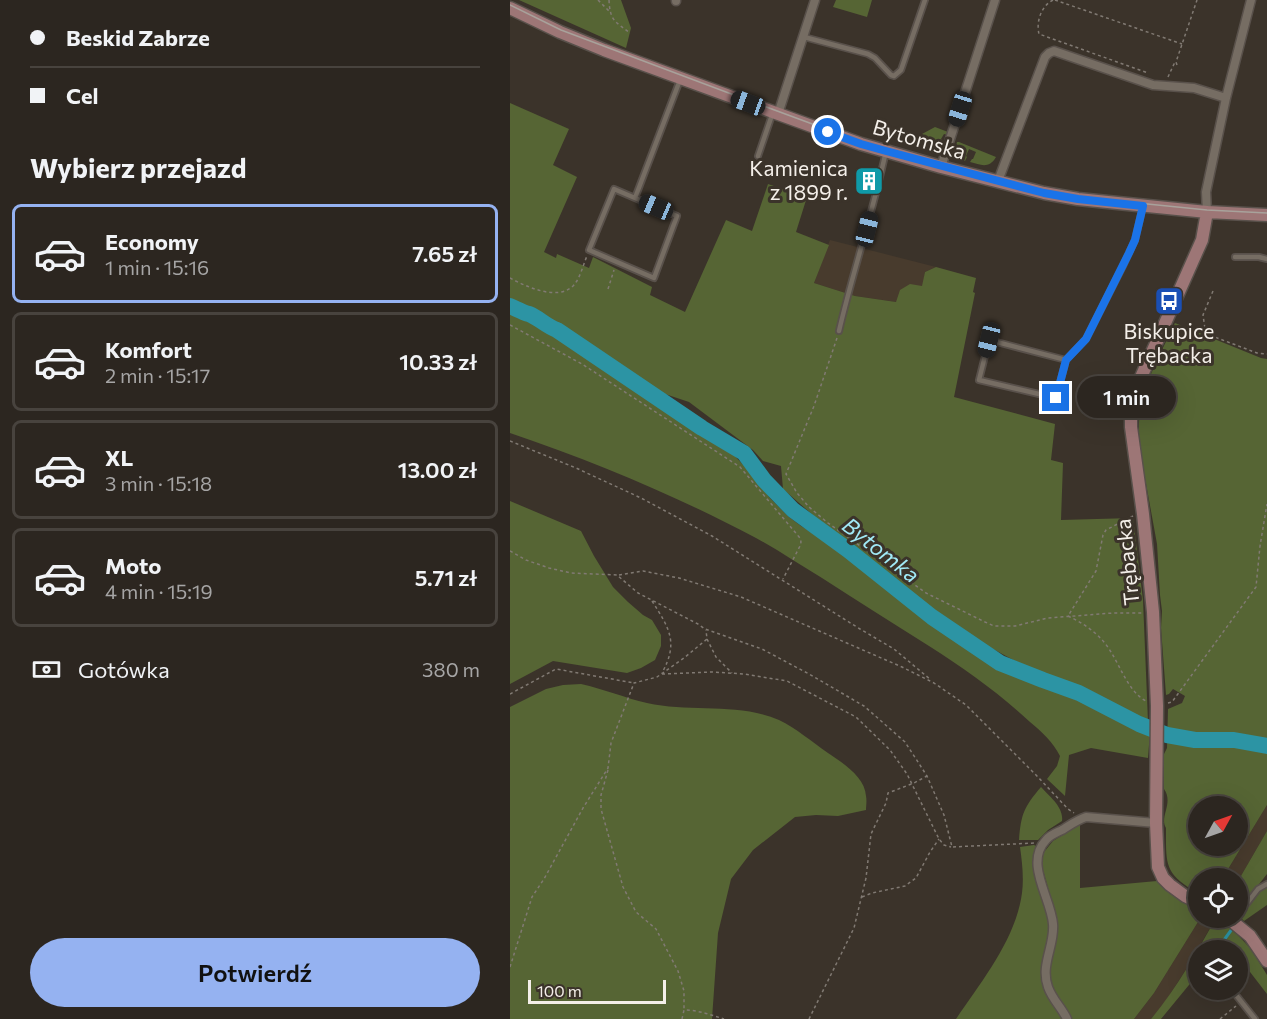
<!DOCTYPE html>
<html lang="pl">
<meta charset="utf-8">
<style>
:root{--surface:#2c2620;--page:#342e29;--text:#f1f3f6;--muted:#a6a5a5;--line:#48433e;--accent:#95b2f1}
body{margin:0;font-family:Commissioner,sans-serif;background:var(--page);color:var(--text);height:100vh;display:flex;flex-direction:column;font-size:22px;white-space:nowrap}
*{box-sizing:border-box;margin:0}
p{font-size:20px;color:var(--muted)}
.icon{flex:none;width:33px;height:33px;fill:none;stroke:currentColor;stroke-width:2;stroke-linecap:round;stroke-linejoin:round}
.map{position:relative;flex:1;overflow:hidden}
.details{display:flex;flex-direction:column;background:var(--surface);width:510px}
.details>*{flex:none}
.guide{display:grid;align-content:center;height:132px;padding:0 30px;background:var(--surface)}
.needle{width:39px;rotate:50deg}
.fabs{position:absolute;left:678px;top:796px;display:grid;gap:12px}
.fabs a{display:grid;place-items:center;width:60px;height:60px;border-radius:50%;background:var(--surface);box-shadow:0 6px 24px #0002,0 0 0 2px var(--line);font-size:30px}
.scale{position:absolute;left:18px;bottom:15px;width:138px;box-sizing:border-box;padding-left:6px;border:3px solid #f4efe9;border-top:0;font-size:16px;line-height:21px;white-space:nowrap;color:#f4efe9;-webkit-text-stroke:4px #3b332a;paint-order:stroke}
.end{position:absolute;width:27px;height:27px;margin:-14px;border:8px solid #1a73e8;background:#fff;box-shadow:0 0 0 3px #fff}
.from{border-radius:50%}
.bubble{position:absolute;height:42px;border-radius:21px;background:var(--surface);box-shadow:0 6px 24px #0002,0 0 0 2px var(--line);font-size:20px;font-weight:600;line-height:42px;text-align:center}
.car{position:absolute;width:18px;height:36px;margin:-18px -9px;border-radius:8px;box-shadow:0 0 4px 2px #0007;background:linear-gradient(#222 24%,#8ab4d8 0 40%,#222 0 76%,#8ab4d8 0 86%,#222 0)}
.guide b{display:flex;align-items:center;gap:21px;height:57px;font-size:22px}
.guide b+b{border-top:2px solid var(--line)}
.guide i{width:15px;height:15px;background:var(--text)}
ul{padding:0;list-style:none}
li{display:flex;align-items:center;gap:18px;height:99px;margin:0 12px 9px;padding:0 18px;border:3px solid var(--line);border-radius:9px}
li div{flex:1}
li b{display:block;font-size:22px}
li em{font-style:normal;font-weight:600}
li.on{border-color:var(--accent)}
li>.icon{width:54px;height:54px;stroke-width:1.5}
h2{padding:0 30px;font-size:27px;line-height:72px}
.pay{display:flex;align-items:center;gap:15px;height:66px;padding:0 30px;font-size:22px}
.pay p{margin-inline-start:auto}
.action{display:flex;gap:12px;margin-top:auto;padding:12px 30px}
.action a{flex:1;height:69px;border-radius:36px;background:var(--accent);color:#111;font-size:24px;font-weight:600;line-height:69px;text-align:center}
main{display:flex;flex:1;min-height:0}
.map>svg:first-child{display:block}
.built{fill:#483b2d}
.green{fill:#566534;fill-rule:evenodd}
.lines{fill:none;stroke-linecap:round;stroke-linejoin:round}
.stream{stroke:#2c94a4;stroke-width:3}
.river{stroke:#2c94a4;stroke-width:16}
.lane-casing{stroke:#59514b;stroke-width:8}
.street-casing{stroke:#59514b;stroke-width:11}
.secondary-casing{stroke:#59514b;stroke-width:15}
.path{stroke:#817a73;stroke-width:1.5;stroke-dasharray:3 3;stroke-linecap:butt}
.lane{stroke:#766d63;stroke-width:4.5}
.street{stroke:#766d63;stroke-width:8}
.secondary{stroke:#9d7676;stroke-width:12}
.tram{stroke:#a8a29b;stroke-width:1.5}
.route{stroke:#1a73e8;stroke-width:8}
.labels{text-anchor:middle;stroke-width:6;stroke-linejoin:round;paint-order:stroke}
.street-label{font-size:21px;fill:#f4efe9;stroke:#3b332a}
.poi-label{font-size:21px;fill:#f4efe9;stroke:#3b332a;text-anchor:end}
.water-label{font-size:22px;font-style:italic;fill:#a1eaf7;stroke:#3b332a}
</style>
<main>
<section class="details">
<div class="guide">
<b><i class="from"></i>Beskid Zabrze</b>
<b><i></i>Cel</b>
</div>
<h2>Wybierz przejazd</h2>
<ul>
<li class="on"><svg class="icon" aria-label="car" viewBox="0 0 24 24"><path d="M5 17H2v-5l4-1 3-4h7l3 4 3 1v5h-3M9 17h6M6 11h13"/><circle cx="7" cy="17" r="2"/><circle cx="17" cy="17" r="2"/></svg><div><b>Economy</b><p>1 min · 15:16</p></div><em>7.65 zł</em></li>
<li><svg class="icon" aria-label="car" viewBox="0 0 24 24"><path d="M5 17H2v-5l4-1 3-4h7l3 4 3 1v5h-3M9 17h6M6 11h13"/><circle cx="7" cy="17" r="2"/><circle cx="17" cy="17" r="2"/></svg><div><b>Komfort</b><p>2 min · 15:17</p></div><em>10.33 zł</em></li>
<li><svg class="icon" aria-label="car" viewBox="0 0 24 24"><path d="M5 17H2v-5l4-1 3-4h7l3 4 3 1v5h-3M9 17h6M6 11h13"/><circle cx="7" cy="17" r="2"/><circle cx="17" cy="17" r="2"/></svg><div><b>XL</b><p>3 min · 15:18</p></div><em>13.00 zł</em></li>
<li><svg class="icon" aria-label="car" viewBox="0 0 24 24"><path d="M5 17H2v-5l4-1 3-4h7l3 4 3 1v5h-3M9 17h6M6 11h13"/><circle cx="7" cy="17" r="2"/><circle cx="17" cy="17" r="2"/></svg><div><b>Moto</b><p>4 min · 15:19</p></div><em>5.71 zł</em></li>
</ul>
<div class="pay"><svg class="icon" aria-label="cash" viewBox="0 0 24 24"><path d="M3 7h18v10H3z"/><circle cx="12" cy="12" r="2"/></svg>Gotówka<p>380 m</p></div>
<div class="action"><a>Potwierdź</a></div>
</section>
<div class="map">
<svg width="757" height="1019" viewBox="0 0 757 1019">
<rect width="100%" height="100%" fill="#3b332a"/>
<path class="built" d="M320 240 426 267 415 272 413 286 386 302 345 296 304 283Z
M757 805V831L728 881V879H712Z
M688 922 700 928 677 968 655 1002 641 1019H624L644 993Z"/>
<path class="green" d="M9 0H111L121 28 116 48Z
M326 0H362L357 17 323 7Z
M0 103 59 129 43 165 67 177 34 252 46 258 47 254 79 268 83 257 142 287 140 295 175 312 216 220 242 231 258 184 297 197 286 232 319 245 304 283 345 296 386 302 390 290 400 284 412 286 415 272 426 267 466 278 463 292 465 293 444 397 545 424 541 460 553 463 551 520 623 518 633 600 638 722 566 686 509 663 472 643 441 623 327 536 273 489 271 466 253 461 243 450 179 402 155 394 105 366 81 350 60 331 0 298Z
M425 127 438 132V135L434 134 431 139 432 140 430 149 427 153 422 152 412 134Z
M447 142H449L486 157C479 169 471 165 460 162L462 159H463L466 152 459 149 456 156 457 157 455 161 448 159 444 155Z
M0 312 43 335 220 451 240 472 260 498 279 517 291 526 319 543 390 599 451 642 491 667 567 696 598 713 640 732 638 758 581 748 559 755 555 796 537 779 547 766 550 756C543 742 532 732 520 722 489 693 455 669 419 646 383 623 347 601 312 578 290 565 268 550 246 538 167 496 85 462 0 433Z
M665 323 751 358 757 359V805L712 879H688V893C654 874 656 865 656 828 649 817 664 803 654 789V754L657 748 658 709 672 703 675 696 663 689 659 694 656 695 651 628 652 611 650 595 647 544 629 445C629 433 628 420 631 407 636 378 653 349 665 323ZM688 807H728V846H688Z
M0 501 71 531 84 556 103 587 118 602 133 615 142 620 151 635V646L145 660 131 668 117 673 43 661 0 684Z
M71 684C94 689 115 698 137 703 181 713 227 702 269 720 286 728 302 742 318 753 333 763 355 777 356 796 357 801 356 806 356 810L328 816 306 815 285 817 243 850 221 879 208 933 202 1019H0V707L36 689 53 685Z
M531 787C539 796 554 807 552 821L538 830 528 840H509C511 814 514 807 531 787Z
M570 824V888L647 881C656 895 674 901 688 908V918H690L688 922 644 993 624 1019H562L540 986V965L548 929V923L531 863 534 852 543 841Z
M757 831V874L728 911V881Z
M524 845 526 846 522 864 540 926 532 978C533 994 544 1006 553 1019H446C471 982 506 939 512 893 514 878 512 861 510 847Z
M757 887V905L734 921 732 919C733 906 745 890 757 887Z
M706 918 722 929 741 949 757 975V994L730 959 728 958V951H688V974L651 1019H641C667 988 686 953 706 918Z"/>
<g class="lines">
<path class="stream" d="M706 951 722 929"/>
<path class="river" d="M0 306C7 309 12 312 19 314 29 318 36 326 47 330L192 428 234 453 254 480 283 510 338 550 422 617 490 663 533 680 569 693 629 724 657 735 685 740H724L757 746"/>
<g class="lane-casing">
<path id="lane" d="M294 37 358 54 365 58 381 75 384 76 391 70 415 0
M248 156 262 115
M125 198 167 216 144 278 79 250 104 189 125 198 170 80
M725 257H749L757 259
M329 331C343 271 363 212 376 151
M556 360 546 398 469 380 479 340 556 360 576 339 613 266 625 240 633 206
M728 915 748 889 757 884
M722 990 745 1019
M706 991 708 990"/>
</g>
<g class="street-casing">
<path id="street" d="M166 1V0
M268 114 305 0
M431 167 485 0
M488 181 535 57 539 53 544 51 643 85 684 88 716 98
M697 212 696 192 716 98 741 0
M557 1019C552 1008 542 999 538 987 530 965 545 945 543 924 541 898 514 863 536 840 540 835 546 833 552 830 560 825 567 820 576 817L646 823"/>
</g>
<g class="secondary-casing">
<path id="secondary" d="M0 8 50 32 94 50 263 112 351 144 431 167 534 193 568 199 697 212 757 215
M688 902 675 896 660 885 653 878 648 867 646 823 647 706 643 612 633 514 621 427V413L628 384 692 240 697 212
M718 918 740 936 757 961"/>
</g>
<path class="path" d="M88 0 99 11
M99 0C100 20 104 21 120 33
M543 0C531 6 526 22 529 34L638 73
M545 0 672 44
M667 65 666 62 687 0
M658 77 664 64 666 62
M0 278C17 287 47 301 63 286 70 279 73 265 77 256
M98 289 104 270
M703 291 693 315 695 329 702 336 747 353 757 354
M0 325 72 364 230 467 290 538 291 542 290 546 273 579
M327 338 304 406 276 474 287 493 299 507 318 523 416 593 475 622 484 626H505L538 618 603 613H633
M0 441 66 468 131 498 202 536 350 629 384 649 421 680
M623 516 596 530 593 535 586 571 558 616C575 624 591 635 601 652 611 668 619 692 636 701
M0 551 16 560 39 568 61 573 107 575 128 593 188 624 195 629 252 649 299 674 354 706 395 742 417 776 434 815 442 847 524 843
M109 575 133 571 169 578 231 597 392 667 424 683 456 705 526 775 558 809 564 813
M142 601C159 628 169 642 152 673
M197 639 206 657 222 673
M152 674 202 672 234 674 277 681 346 717 380 750 397 774 429 839 434 845 441 847
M0 694 46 669 124 683
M658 703 662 702 746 587 750 546 757 504
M98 770 91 795V809L113 887 126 912 146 929 168 971 174 991V1010
M352 897 362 893 395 886 406 878 420 852 429 839
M0 967 22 897 34 879 73 808 98 768 101 743 124 683 147 677 174 658 197 639 196 630
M172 1019 174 1010C188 1010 201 1015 214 1019
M299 1019 344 928 356 878 361 834 376 803 378 793 404 783 417 776
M710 1019 726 1006"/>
<use href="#lane" class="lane"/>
<use href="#street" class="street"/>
<use href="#secondary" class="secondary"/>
<path class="tram" d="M0 5 51 30 224 95 351 142 432 165 534 191 568 197 697 210 757 213"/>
</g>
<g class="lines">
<path class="route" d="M318 132 351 144 376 151 534 193 568 199 633 206 625 240 619 253 576 339 556 360 546 398"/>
</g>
<defs>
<g id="building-square" transform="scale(1.5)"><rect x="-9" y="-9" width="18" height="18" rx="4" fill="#0f9aa8" stroke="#3b332a"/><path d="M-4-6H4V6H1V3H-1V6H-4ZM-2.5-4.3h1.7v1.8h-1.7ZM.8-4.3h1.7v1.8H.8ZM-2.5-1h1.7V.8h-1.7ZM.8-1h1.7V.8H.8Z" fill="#fff"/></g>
<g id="bus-square" transform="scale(1.5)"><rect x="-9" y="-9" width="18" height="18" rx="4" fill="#1a4fb4" stroke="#3b332a"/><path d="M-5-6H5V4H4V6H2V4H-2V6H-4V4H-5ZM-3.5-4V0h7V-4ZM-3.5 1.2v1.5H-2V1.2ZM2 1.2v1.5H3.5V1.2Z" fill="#fff"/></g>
</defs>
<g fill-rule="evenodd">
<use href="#building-square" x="359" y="181"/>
<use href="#bus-square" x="659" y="301"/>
</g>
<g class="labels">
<g class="street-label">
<text transform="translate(409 140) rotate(16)" y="7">Bytomska</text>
<text transform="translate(618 562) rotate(-96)" y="7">Trębacka</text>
</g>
<g class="poi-label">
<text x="338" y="176">Kamienica<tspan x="338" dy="24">z 1899 r.</tspan></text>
<text x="659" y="339" text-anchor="middle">Biskupice<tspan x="659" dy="24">Trębacka</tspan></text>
</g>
<g class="water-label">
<text transform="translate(371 550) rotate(38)" y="8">Bytomka</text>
</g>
</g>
</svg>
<div class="fabs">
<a><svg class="needle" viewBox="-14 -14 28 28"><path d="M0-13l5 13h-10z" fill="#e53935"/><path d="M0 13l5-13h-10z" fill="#a6a5a5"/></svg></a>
<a><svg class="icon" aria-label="locate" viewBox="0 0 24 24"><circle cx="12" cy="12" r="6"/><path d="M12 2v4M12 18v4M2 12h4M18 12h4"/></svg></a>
<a><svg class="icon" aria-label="layers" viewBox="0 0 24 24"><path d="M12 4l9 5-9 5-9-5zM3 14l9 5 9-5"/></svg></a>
</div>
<div class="scale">100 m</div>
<i class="end from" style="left:318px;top:132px"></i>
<i class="end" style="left:546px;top:398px"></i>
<div class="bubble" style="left:567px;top:376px;width:99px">1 min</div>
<i class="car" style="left:238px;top:103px;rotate:290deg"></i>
<i class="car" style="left:450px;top:109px;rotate:197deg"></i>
<i class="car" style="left:146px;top:207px;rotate:293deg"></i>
<i class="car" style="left:357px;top:229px;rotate:14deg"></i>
<i class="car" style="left:479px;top:340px;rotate:194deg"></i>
</div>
</main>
